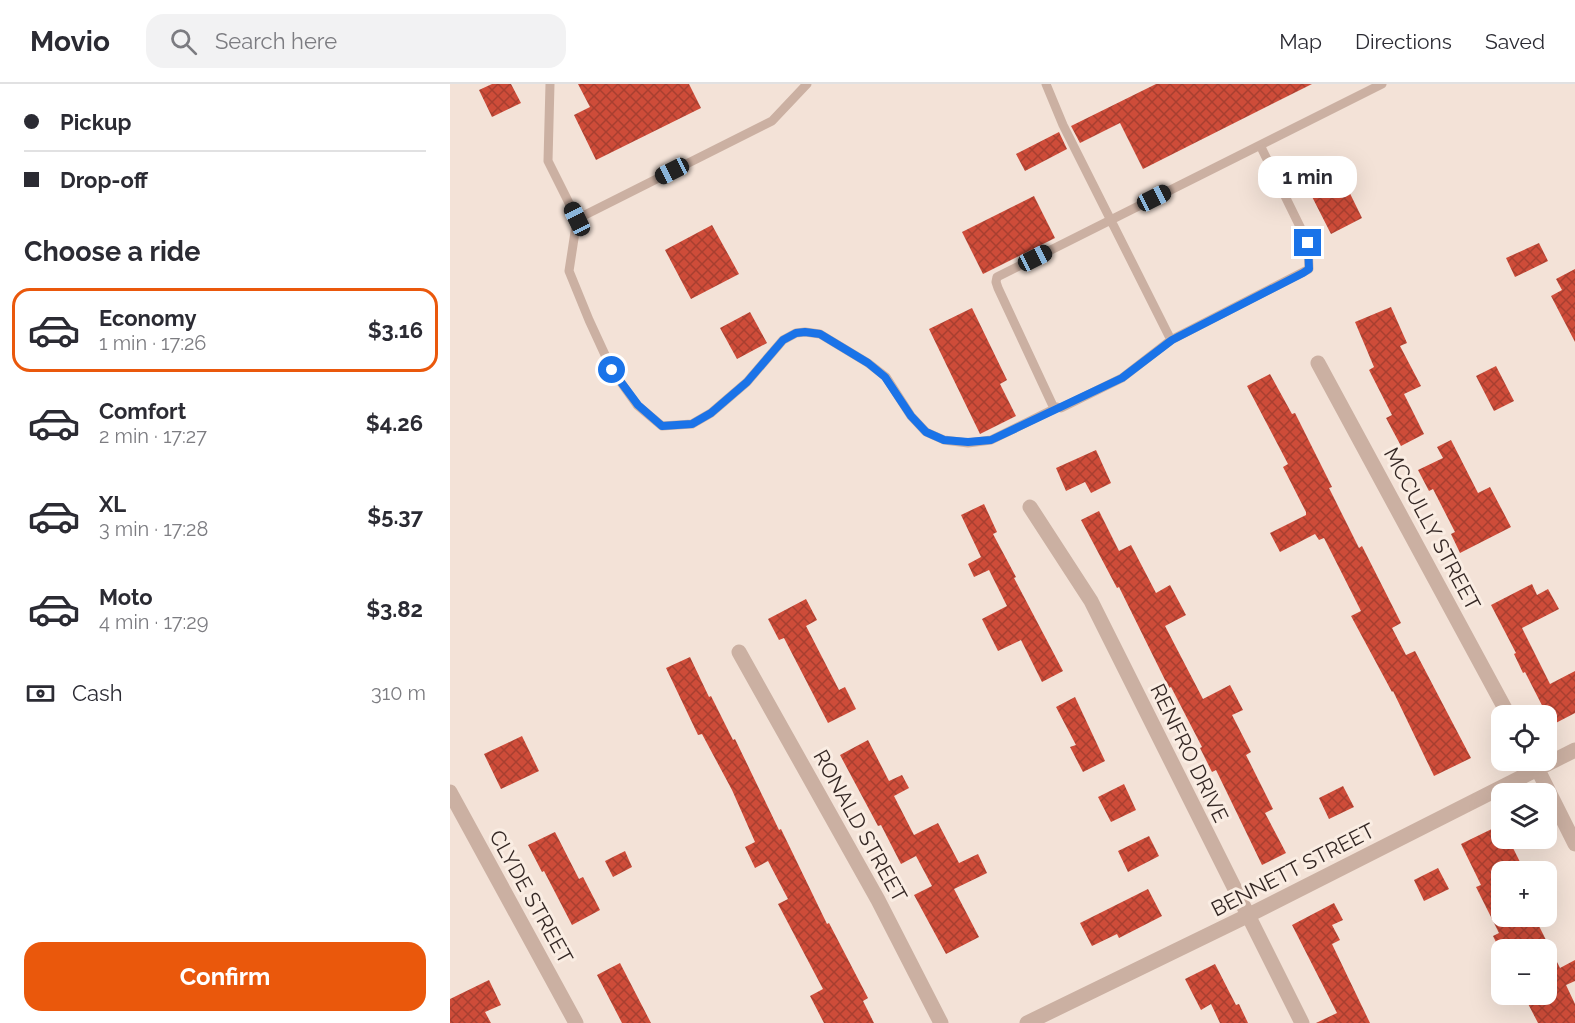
<!DOCTYPE html>
<meta charset="utf-8">
<style>
:root{--surface:#fff;--page:#f2f2f3;--text:#2b2b33;--muted:#7c7c81;--line:#e1e1e2;--accent:#ea580c}
body{margin:0;font-family:Raleway,sans-serif;background:var(--page);color:var(--text);height:100vh;display:flex;flex-direction:column;font-size:22px;white-space:nowrap}
*{box-sizing:border-box;margin:0}
p{font-size:20px;color:var(--muted)}
.icon{flex:none;width:33px;height:33px;fill:none;stroke:currentColor;stroke-width:2;stroke-linecap:round;stroke-linejoin:round}
.map{position:relative;flex:1;overflow:hidden}
.details{display:flex;flex-direction:column;background:var(--surface);width:450px}
.details>*{flex:none}
.banner{display:grid;align-content:center;height:132px;padding:0 24px;background:var(--surface)}
.fabs{position:absolute;left:1041px;top:621px;display:grid;gap:12px}
.fabs a{display:grid;place-items:center;width:66px;height:66px;border-radius:12px;background:var(--surface);box-shadow:0 6px 24px #0002;font-size:30px}
.end{position:absolute;width:27px;height:27px;margin:-14px;border:8px solid #1a73e8;background:#fff;box-shadow:0 0 0 3px #fff}
.from{border-radius:50%}
.bubble{position:absolute;height:42px;border-radius:18px;background:var(--surface);box-shadow:0 6px 24px #0002;font-size:20px;font-weight:700;line-height:42px;text-align:center}
.car{position:absolute;width:18px;height:36px;margin:-18px -9px;border-radius:8px;box-shadow:0 0 4px 2px #0007;background:linear-gradient(#222 24%,#8ab4d8 0 40%,#222 0 76%,#8ab4d8 0 86%,#222 0)}
.banner b{display:flex;align-items:center;gap:21px;height:57px;font-size:22px}
.banner b+b{border-top:2px solid var(--line)}
.banner i{width:15px;height:15px;background:var(--text)}
ul{padding:0;list-style:none}
li{display:flex;align-items:center;gap:18px;height:84px;margin:0 12px 9px;padding:0 12px;border:3px solid transparent;border-radius:18px}
li div{flex:1}
li b{display:block;font-size:22px}
li em{font-style:normal;font-weight:700}
li.selected{border-color:var(--accent)}
li>.icon{width:54px;height:54px;stroke-width:1.5}
h2{padding:0 24px;font-size:27px;line-height:72px}
.pay{display:flex;align-items:center;gap:15px;height:66px;padding:0 24px;font-size:22px}
.pay p{margin-inline-start:auto}
.button{display:flex;gap:12px;margin-top:auto;padding:12px 24px}
.button a{flex:1;height:69px;border-radius:18px;background:var(--accent);color:#fff;font-size:24px;font-weight:700;line-height:69px;text-align:center}
header{display:flex;align-items:center;gap:36px;box-sizing:border-box;height:84px;padding:0 30px;background:var(--surface);border-bottom:2px solid var(--line)}
header strong{font-size:28px}
nav{display:flex;gap:33px;margin-inline-start:auto;font-size:21px}
.search{width:420px;height:54px;background:var(--page);display:flex;align-items:center;gap:15px;box-sizing:border-box;padding:0 21px;border-radius:18px;color:var(--muted);font-size:22px}
main{display:flex;flex:1;min-height:0}
.map>svg:first-child{display:block}
.building{fill:url(#building-cross-hatch)}
.lines{fill:none;stroke-linecap:round;stroke-linejoin:round}
.lane{stroke:#cbb0a2;stroke-width:9}
.street{stroke:#cbb0a2;stroke-width:15}
.route{stroke:#1a73e8;stroke-width:8}
.labels{text-anchor:middle;stroke-width:6;stroke-linejoin:round;paint-order:stroke}
.street-label{font-size:21px;fill:#352825;stroke:#faede3}
</style>
<header>
<strong>Movio</strong>
<div class="search"><svg class="icon" aria-label="search" viewBox="0 0 24 24"><circle cx="10" cy="10" r="6"/><path d="M15 15l6 6"/></svg>Search here</div>
<nav><a>Map</a><a>Directions</a><a>Saved</a></nav>
</header>
<main>
<section class="details">
<div class="banner">
<b><i class="from"></i>Pickup</b>
<b><i></i>Drop-off</b>
</div>
<h2>Choose a ride</h2>
<ul>
<li class="selected"><svg class="icon" aria-label="car" viewBox="0 0 24 24"><path d="M5 17H2v-5l4-1 3-4h7l3 4 3 1v5h-3M9 17h6M6 11h13"/><circle cx="7" cy="17" r="2"/><circle cx="17" cy="17" r="2"/></svg><div><b>Economy</b><p>1 min · 17:26</p></div><em>$3.16</em></li>
<li><svg class="icon" aria-label="car" viewBox="0 0 24 24"><path d="M5 17H2v-5l4-1 3-4h7l3 4 3 1v5h-3M9 17h6M6 11h13"/><circle cx="7" cy="17" r="2"/><circle cx="17" cy="17" r="2"/></svg><div><b>Comfort</b><p>2 min · 17:27</p></div><em>$4.26</em></li>
<li><svg class="icon" aria-label="car" viewBox="0 0 24 24"><path d="M5 17H2v-5l4-1 3-4h7l3 4 3 1v5h-3M9 17h6M6 11h13"/><circle cx="7" cy="17" r="2"/><circle cx="17" cy="17" r="2"/></svg><div><b>XL</b><p>3 min · 17:28</p></div><em>$5.37</em></li>
<li><svg class="icon" aria-label="car" viewBox="0 0 24 24"><path d="M5 17H2v-5l4-1 3-4h7l3 4 3 1v5h-3M9 17h6M6 11h13"/><circle cx="7" cy="17" r="2"/><circle cx="17" cy="17" r="2"/></svg><div><b>Moto</b><p>4 min · 17:29</p></div><em>$3.82</em></li>
</ul>
<div class="pay"><svg class="icon" aria-label="cash" viewBox="0 0 24 24"><path d="M3 7h18v10H3z"/><circle cx="12" cy="12" r="2"/></svg>Cash<p>310 m</p></div>
<div class="button"><a>Confirm</a></div>
</section>
<div class="map">
<svg width="1125" height="939" viewBox="0 0 1125 939">
<defs>
<pattern id="building-cross-hatch" width="8" height="8" patternUnits="userSpaceOnUse" patternTransform="scale(1.5)"><rect width="8" height="8" fill="#ce4c39"/><path d="M0 0l8 8M0 8l8-8" fill="none" stroke="#a83f30"/></pattern>
</defs>
<rect width="100%" height="100%" fill="#f3e2d7"/>
<path class="building" d="M42 0H61L71 19 42 33 29 6Z
M128 0H239L251 24 146 76 124 31 140 23Z
M706 0H862L693 85 670 39 630 59 621 42Z
M609 48 617 65 575 87 566 70Z
M872 83 876 91 888 85 912 134 881 150 852 93Z
M584 112 605 154 533 190 512 148Z
M262 141 289 190 241 215 215 166Z
M1089 159 1098 177 1065 193 1056 174Z
M1125 185V258L1101 212 1112 206 1106 195Z
M941 223 957 259 950 262 971 302 954 310 974 350 951 362 936 334 942 331 919 286 924 283 905 238Z
M522 224 557 296 550 300 566 332 530 350 479 245Z
M300 228 317 259 287 275 270 244Z
M1046 282 1064 317 1044 327 1026 292Z
M820 290 842 330 845 329 882 403 879 404 909 464 912 462 951 539 942 544 956 571 965 567 1021 674 984 692 943 607 942 608 901 532 911 527 874 454 869 456 865 450 830 468 820 449 856 431V428L833 383 838 380 797 302Z
M1001 356 1028 409 1040 403 1061 443 1010 469 1001 450 1005 448 983 405 979 407 968 386 993 374 987 363Z
M646 366 661 399 641 409 635 398 616 407 606 384Z
M534 420 547 448 543 450 566 493 564 494 613 587 592 598 571 556 548 567 532 535 557 522 539 486 524 493 518 480 531 473 511 431Z
M649 427 669 467 681 461 706 509 720 501 736 531 715 542 753 615 780 601 793 626 782 631 801 668 796 671 823 725 815 729 836 769 812 781 766 686 762 688 750 664 752 663 721 603 719 604 669 503 667 504 631 436Z
M1082 500 1087 511 1098 505 1109 525 1072 544 1100 600 1125 587V629L1102 641 1075 588 1073 589 1064 570 1066 569 1041 521Z
M356 515 367 536 356 542 389 606 395 603 406 625 378 639 334 554 329 556 318 535Z
M240 573 259 613 261 612 283 656 285 655 329 746 331 745 377 840 379 839 418 914 413 917 424 939H374L360 912 373 905 328 820 338 815 318 777 305 784 295 763 305 758 282 706 252 650 248 651 216 584Z
M625 613 655 677 633 688 620 663 626 661 606 623Z
M72 652 89 687 51 705 34 670Z
M418 656 439 697 452 691 459 704 444 712 464 751 488 739 509 779 528 770 537 789 504 805 529 853 496 870 464 811 482 802 466 772 451 780 431 741 428 742 390 671Z
M674 700 686 726 661 738 648 713Z
M893 702 904 723 879 735 869 714Z
M1052 740V754H1058L1075 788H1052V832H1084L1110 884 1125 876V897L1116 901 1125 920V939H1088L1073 910H1096V866H1050L1043 852 1049 849 1026 803 1031 801 1011 760Z
M105 748 129 795 133 793 150 826 122 841 94 787 92 788 78 761Z
M699 752 709 772 678 788 668 767Z
M175 767 182 783 163 793 155 777Z
M988 784 999 805 974 817 964 796Z
M698 805 712 832 669 854 667 850 642 862 630 839Z
M884 819 893 836 882 841 890 856 882 860 920 939H866L887 929 842 841Z
M170 879 201 939H172L147 891Z
M765 880 786 921 789 920 798 939H770L761 920 751 926 735 895Z
M39 896 51 921 35 928 41 939H0V915Z"/>
<g class="lines">
<path class="lane" d="M100 0 98 77 127 135 322 37 357 0
M596 0 613 41 721 256
M810 61 858 159 859 185 721 256 672 294 611 324 603 322 548 204 546 198 547 193 932 0
M127 135 119 187 139 236 162 286 187 321 212 342 242 340 261 329 297 298 333 256 346 249 355 248 370 250 418 279 436 293 461 332 476 348 494 356 518 359 541 356 606 324"/>
<path class="street" d="M868 279 1059 632
M580 423 641 517 852 939
M289 568 428 816 491 939
M1083 676 1125 760
M0 708 126 939
M577 939 797 832 1125 666"/>
</g>
<g class="lines">
<path class="route" d="M162 286 188 321 212 342 242 340 261 329 297 298 333 256 346 249 355 248 370 250 418 279 435 293 461 332 476 348 494 356 518 358 541 356 672 294 722 256 853 189 859 185 858 159"/>
</g>
<g class="labels">
<g class="street-label">
<text transform="translate(982 445) rotate(62)" y="7">MCCULLY STREET</text>
<text transform="translate(739 669) rotate(64)" y="7">RENFRO DRIVE</text>
<text transform="translate(410 742) rotate(61)" y="7">RONALD STREET</text>
<text transform="translate(843 786) rotate(-27)" y="7">BENNETT STREET</text>
<text transform="translate(81 813) rotate(61)" y="7">CLYDE STREET</text>
</g>
</g>
</svg>
<div class="fabs">
<a><svg class="icon" aria-label="locate" viewBox="0 0 24 24"><circle cx="12" cy="12" r="6"/><path d="M12 2v4M12 18v4M2 12h4M18 12h4"/></svg></a>
<a><svg class="icon" aria-label="layers" viewBox="0 0 24 24"><path d="M12 4l9 5-9 5-9-5zM3 14l9 5 9-5"/></svg></a>
<a>+</a>
<a>−</a>
</div>
<i class="end from" style="left:162px;top:286px"></i>
<i class="end" style="left:858px;top:159px"></i>
<div class="bubble" style="left:808px;top:72px;width:99px">1 min</div>
<i class="car" style="left:222px;top:87px;rotate:243deg"></i>
<i class="car" style="left:704px;top:114px;rotate:63deg"></i>
<i class="car" style="left:127px;top:135px;rotate:334deg"></i>
<i class="car" style="left:585px;top:174px;rotate:63deg"></i>
</div>
</main>
